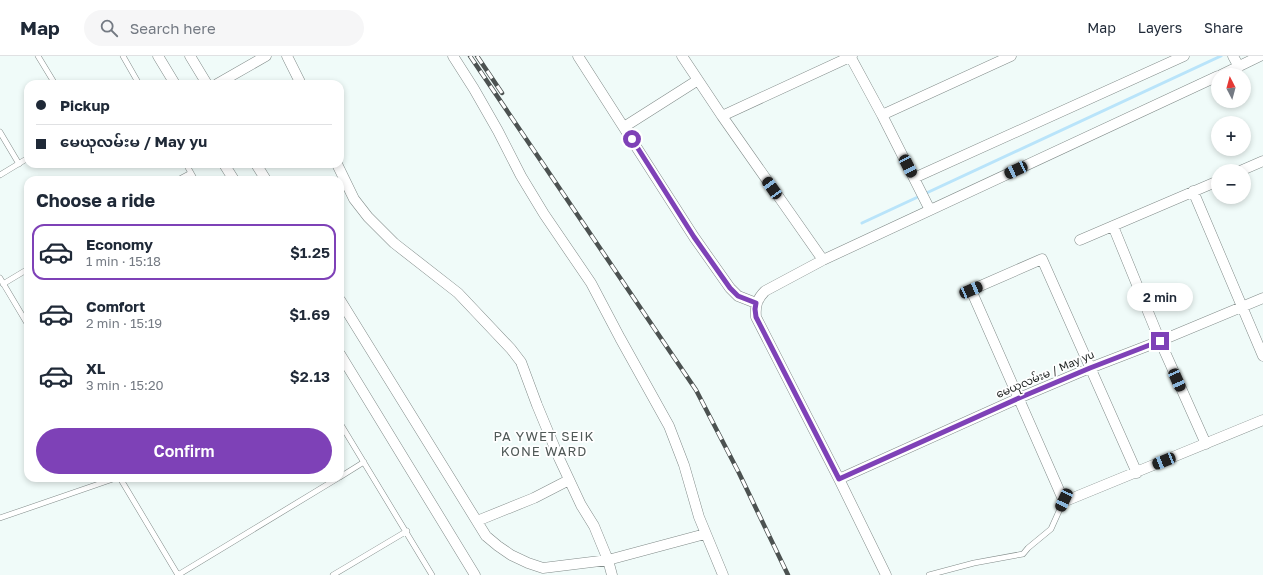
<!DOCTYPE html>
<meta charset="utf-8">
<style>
:root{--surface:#fff;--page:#f6f6f7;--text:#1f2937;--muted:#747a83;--line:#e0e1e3;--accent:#7e41b7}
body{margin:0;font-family:"Golos Text","Noto Sans Myanmar",sans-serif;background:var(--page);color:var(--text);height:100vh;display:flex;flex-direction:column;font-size:15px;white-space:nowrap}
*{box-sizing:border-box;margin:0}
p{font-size:13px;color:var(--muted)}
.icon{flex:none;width:22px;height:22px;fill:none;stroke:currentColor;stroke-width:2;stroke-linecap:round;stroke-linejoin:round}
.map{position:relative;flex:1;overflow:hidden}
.details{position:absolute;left:24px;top:120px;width:320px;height:306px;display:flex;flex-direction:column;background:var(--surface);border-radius:12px;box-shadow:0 2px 6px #0003}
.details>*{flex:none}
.hud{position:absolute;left:24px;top:24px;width:320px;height:88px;border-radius:12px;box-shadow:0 2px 6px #0003;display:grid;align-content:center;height:88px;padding:0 12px;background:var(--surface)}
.needle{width:26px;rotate:354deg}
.tools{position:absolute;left:1211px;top:12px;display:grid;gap:8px}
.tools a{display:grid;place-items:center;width:40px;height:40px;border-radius:50%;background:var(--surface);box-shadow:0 2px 6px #0003;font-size:20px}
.end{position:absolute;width:18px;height:18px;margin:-9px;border:5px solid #7e41b7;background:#fff;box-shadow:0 0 0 2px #fff}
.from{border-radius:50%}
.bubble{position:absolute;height:28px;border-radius:14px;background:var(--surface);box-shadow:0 2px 6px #0003;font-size:13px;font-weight:600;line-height:28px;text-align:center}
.car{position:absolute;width:12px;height:24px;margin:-12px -6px;border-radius:5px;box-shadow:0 0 3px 1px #0007;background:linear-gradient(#222 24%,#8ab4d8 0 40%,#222 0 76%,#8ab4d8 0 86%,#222 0)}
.hud b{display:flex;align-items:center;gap:14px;height:38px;font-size:15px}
.hud b+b{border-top:1px solid var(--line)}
.hud i{width:10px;height:10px;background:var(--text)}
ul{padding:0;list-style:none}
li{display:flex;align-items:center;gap:12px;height:56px;margin:0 8px 6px;padding:0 4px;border:2px solid transparent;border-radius:12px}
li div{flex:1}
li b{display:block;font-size:15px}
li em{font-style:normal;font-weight:600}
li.current{border-color:var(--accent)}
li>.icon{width:36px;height:36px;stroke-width:1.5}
h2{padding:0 12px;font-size:18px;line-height:48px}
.cta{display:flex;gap:8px;margin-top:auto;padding:8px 12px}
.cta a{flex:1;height:46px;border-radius:24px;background:var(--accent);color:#fff;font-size:16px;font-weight:600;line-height:46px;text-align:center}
header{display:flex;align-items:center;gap:24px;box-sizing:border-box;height:56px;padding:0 20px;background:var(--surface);border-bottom:1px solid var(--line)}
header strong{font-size:19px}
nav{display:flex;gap:22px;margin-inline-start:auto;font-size:14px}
.search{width:280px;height:36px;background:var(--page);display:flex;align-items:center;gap:10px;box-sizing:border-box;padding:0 14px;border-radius:22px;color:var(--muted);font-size:15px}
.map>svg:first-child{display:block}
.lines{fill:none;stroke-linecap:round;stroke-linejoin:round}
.stream{stroke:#b9e4fa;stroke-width:3}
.lane-casing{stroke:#818b89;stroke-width:6}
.street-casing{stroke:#818b89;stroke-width:11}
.lane{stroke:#fff;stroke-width:5}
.street{stroke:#fff;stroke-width:10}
.rail-casing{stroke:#4c5251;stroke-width:4.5}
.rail{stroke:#fff;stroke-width:3;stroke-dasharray:9;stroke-linecap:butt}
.route{stroke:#7e41b7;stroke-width:5}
.labels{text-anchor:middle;stroke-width:3.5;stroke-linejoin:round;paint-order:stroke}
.street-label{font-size:11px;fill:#1d2120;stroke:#fff}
.quarter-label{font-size:13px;letter-spacing:1px;fill:#505957;stroke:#fff}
</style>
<header>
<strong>Map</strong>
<div class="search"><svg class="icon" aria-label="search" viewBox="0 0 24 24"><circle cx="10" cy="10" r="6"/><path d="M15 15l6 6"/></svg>Search here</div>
<nav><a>Map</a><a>Layers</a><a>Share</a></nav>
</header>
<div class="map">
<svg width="1263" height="519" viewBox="0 0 1263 519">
<rect width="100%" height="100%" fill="#f0fbf9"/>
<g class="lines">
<path class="stream" d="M862 167 1221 0"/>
<g class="lane-casing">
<path id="lane" d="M38 0 55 28
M123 0 139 28
M0 76 19 108
M186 108 195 124
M0 119 28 102
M178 124 191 117
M0 222 28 269
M3 228 28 213
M340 367 432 519
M340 421 364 406
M120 422 178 519 338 422
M0 462 116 422
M333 519 407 475
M929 519 974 507 1023 498 1028 492 1051 473 1064 444"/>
</g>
<g class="street-casing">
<path id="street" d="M158 0 175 28
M190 0 207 28
M287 0 301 28
M453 0 474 33 498 75 521 120 544 158 591 227 620 282 669 370 684 409 699 461 723 519
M578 0 694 181 730 232 738 240 756 247
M682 0 722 60 823 204
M850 0 882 59 930 154
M1233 0 1239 11
M1221 19 1260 0
M217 28 266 0
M882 59 1011 0
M722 60 852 0
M624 71 698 24
M224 108 234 124
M256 108 266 124
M337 108 354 143 368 161 394 187 458 237 511 293 521 306 537 349 559 402 581 449 594 470 608 504 612 519
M1240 115 1263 105
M914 122 1184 0
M1193 135 1263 300
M1113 170 1160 285 1206 388
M1080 184 1218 125
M340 244 486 480 498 490 511 499 528 507 543 512 608 504 705 478
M340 298 475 519
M1137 417 1042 203 971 234 1062 441 1064 444H1068L1263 364
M839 423 1019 342 1090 312 1160 285 1263 242
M477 465 534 442 569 424
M886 519 839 423 756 261C755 250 757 243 765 235L823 204 1218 20"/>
</g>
<use href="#lane" class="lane"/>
<use href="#street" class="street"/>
<g class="rail-casing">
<path id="rail" d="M470 0 696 334 739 417 788 519
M477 0 502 37"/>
</g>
<use href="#rail" class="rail"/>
</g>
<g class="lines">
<path class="route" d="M632 83 694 181 730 232 738 240 756 247 755 253 756 261 839 423 1019 342 1090 312 1160 285"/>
</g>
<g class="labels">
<g class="street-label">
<text transform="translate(1045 318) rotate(-23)" y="4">မေယုလမ်းမ / May yu</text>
</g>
<g class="quarter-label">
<text x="544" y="385">PA YWET SEIK<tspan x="544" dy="15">KONE WARD</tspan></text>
</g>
</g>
</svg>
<div class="tools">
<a><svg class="needle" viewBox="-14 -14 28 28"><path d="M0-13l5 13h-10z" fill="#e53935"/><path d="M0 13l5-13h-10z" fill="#747a83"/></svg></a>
<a>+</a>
<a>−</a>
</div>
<i class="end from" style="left:632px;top:83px"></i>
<i class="end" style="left:1160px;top:285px"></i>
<div class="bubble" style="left:1127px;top:227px;width:66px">2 min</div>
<i class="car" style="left:908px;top:110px;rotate:153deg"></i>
<i class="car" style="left:1016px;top:114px;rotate:245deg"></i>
<i class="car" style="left:772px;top:132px;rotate:325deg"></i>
<i class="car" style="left:971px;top:234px;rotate:67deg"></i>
<i class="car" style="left:1177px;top:324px;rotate:156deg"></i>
<i class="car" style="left:1164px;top:405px;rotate:248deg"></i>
<i class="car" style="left:1064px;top:444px;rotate:205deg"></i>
<div class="hud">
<b><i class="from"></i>Pickup</b>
<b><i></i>မေယုလမ်းမ / May yu</b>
</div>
<section class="details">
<h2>Choose a ride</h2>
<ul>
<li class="current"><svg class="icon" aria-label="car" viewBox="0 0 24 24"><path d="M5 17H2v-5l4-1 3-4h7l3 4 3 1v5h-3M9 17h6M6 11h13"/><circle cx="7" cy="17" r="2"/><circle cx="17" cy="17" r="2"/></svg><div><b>Economy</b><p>1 min · 15:18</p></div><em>$1.25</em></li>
<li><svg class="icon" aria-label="car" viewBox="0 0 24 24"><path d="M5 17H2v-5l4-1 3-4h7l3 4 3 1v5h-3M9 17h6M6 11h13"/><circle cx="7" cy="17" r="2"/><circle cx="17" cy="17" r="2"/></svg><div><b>Comfort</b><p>2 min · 15:19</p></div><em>$1.69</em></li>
<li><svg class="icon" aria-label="car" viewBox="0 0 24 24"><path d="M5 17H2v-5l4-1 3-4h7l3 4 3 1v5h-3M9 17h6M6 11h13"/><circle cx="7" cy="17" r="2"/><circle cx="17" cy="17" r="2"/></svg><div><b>XL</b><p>3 min · 15:20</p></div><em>$2.13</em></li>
</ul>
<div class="cta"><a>Confirm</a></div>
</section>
</div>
